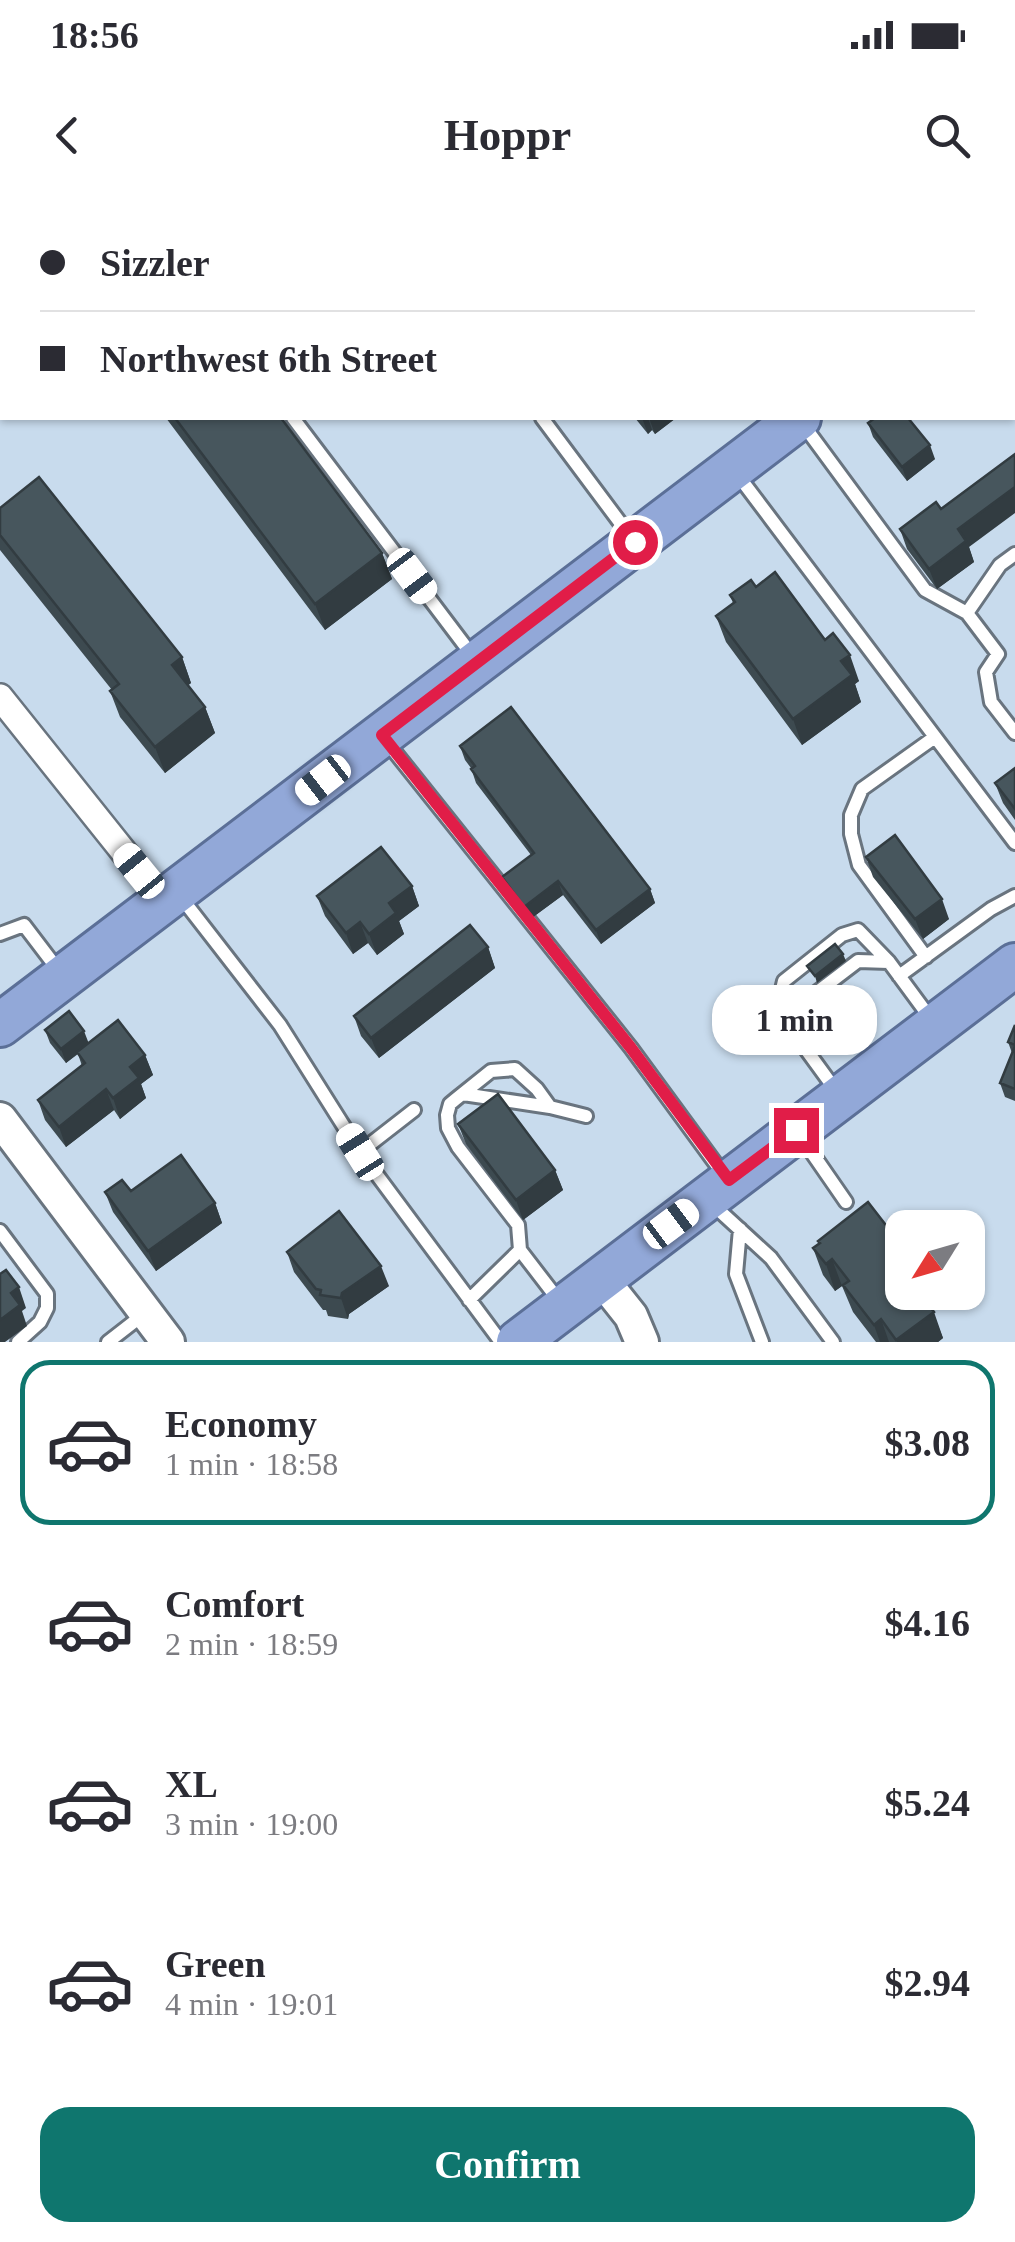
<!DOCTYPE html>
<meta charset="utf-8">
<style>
:root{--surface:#fff;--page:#f7f7f7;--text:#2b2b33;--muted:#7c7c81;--line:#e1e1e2;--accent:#0f766e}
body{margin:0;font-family:Georgia,serif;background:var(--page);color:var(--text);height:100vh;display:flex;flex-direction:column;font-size:38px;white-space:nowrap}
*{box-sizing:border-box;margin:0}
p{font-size:32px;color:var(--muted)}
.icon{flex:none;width:55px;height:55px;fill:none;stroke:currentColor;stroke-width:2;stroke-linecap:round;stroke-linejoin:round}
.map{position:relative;height:1142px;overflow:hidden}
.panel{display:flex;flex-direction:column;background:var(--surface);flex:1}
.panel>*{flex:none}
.guide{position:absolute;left:0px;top:0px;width:1015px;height:220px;box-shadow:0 2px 8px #0004;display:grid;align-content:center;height:220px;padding:0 40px;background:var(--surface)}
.needle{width:65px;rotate:233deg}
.tools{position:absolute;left:885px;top:1010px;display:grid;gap:20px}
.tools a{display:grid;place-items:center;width:100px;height:100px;border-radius:20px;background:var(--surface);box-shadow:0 2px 8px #0004;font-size:50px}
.end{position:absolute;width:45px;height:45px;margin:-22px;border:12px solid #e11d48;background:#fff;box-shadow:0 0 0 5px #fff}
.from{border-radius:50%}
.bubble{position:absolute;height:70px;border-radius:30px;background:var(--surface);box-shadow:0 2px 8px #0004;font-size:32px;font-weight:700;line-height:70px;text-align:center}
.car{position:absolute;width:30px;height:60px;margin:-30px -15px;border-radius:12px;box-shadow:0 0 8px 2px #0007;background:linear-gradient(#fff 24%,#345 0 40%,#fff 0 76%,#345 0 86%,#fff 0)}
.guide b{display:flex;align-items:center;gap:35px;height:95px;font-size:38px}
.guide b+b{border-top:2px solid var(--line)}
.guide i{width:25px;height:25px;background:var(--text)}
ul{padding:18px 0 0;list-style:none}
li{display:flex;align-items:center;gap:30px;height:165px;margin:0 20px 15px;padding:0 20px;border:5px solid transparent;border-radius:30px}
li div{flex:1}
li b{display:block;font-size:38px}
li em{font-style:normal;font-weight:700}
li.on{border-color:var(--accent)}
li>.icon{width:90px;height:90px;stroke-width:1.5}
.primary-button{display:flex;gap:20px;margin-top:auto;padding:20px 40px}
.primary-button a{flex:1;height:115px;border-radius:30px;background:var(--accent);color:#fff;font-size:40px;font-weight:700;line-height:115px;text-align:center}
.status{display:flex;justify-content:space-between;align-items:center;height:70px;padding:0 50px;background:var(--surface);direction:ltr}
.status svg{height:28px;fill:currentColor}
header{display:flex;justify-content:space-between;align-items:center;height:130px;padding:0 40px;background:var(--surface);font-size:45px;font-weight:700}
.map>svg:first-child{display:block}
.built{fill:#c8dbed;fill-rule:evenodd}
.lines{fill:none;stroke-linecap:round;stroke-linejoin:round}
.service-casing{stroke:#69747f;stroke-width:18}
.minor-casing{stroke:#69747f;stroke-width:30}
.tertiary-casing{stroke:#69747f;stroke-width:38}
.trunk-casing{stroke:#5b6f97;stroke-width:48}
.service{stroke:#fff;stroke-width:12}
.minor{stroke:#fff;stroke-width:25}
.tertiary{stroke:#fff;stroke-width:32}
.trunk{stroke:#92a8d8;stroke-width:42}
.wall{fill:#3d4a50}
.shaded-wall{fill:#323c41}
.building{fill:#47565d;stroke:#323c41;stroke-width:2.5}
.route{stroke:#e11d48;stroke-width:12}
</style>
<div class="status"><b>18:56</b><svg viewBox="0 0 49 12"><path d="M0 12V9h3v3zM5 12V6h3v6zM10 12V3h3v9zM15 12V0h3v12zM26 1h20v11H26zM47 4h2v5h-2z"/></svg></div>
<header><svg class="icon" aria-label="back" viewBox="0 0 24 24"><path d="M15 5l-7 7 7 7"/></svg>Hoppr<svg class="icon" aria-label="search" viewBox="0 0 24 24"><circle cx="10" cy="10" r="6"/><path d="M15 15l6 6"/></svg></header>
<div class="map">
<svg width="1015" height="1142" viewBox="0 0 1015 1142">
<rect width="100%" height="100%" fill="#d8e5f1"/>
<path class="built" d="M0 0H1015V1142H0ZM2 2H1012V218H2ZM902 1028H968V1092H902Z"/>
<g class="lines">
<g class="service-casing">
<path id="service" d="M506 0 507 2
M627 0 628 2
M418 2 421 0
M0 48 2 50
M1012 206 1015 208
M293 218 475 459
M542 218 630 336
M802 223 925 390 967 413 998 454 986 472 991 502 1015 533
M737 274 1015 643
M967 413 1000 365 1015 354
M386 541 631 848 724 975
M180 696 280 825 360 952
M0 734 24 725 59 771
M926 757 859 665 851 634V615L862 589 935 537
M899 776 991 709 1015 696
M794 833 803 803 858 761 889 762
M837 892 794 833 779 802 784 781 842 735 858 730 889 762 931 819
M463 894 550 907
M414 910 360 952 501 1142
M799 934 846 1002
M711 1003 771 1058 833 1142
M740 1029 736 1074 762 1142
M0 1031 47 1094V1108L40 1122 18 1142
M469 1100 520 1050
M560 1102 520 1050 518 1025 458 947 448 928 447 915 450 904 456 899 491 871 515 869 537 889 550 907 586 916
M108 1142 144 1114"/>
</g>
<g class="minor-casing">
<path id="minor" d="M0 497 163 701"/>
</g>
<g class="tertiary-casing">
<path id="tertiary" d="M0 919 168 1142
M600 1077 631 1116 642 1142"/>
</g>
<g class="trunk-casing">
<path id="trunk" d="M1012 55 1015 53
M0 825 799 218
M518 1142 1015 765"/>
</g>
<use href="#service" class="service"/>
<use href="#minor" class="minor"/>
<use href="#tertiary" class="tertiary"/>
<use href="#trunk" class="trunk"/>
</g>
<path class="wall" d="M166 218H281L382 353 392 379 325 430Z
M635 218H676L655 234 652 230 648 234Z
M868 223 935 259 907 281 873 237Z
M0 308 182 457 191 483 188 485 205 507 215 533 165 573 120 517 110 491 112 490 0 350Z
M941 309 969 347 974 362 937 389 907 349 900 329Z
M756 387 825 440 859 481 855 484 861 502 802 545 726 442 716 416 733 403 730 395Z
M460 546 650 689 655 703 601 744 563 695 529 720 507 691 502 677 531 655 476 583 471 568 465 560Z
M1015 568V620L1003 603 995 583Z
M866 657 949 719 923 739 873 677Z
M412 686 419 706 399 721 404 734 377 755 368 743 353 754 325 716 317 696Z
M488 747 495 768 379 858 361 836 354 816Z
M1015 825V901L1005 897 1000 883 1012 853 1008 842Z
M45 830 89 843 145 855 153 875 141 884 146 898 120 919 114 910 66 947 45 920 38 900 82 866 78 854 66 863 50 843Z
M458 924 555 970 563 990 523 1020 466 944Z
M131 991 215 1003 222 1023 156 1071 113 1012 105 992Z
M818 1041 936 1104 931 1108 943 1138 938 1142H876L853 1112 842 1086 835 1091 823 1075 813 1048 819 1044Z
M287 1052 389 1086 349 1114 348 1119 328 1116 326 1110H323L294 1072Z"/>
<path class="shaded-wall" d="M15 0H59L56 2H11Z
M2 9V42L0 35V11Z
M642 218H648L652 230 648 234Z
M649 218H676L655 234Z
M930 245 935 259 907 281 902 267Z
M1015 287V313L969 347 974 362 937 389 929 369 958 329Z
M382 353 392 379 325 430 315 404Z
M850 455 859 481 855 484 861 502 802 545 793 519 841 461Z
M182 457 191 483 181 491 172 465Z
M205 507 215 533 165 573 155 547Z
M558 681 563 695 529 720 524 707Z
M412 686 419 706 399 721 404 734 377 755 369 734 389 703Z
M650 689 655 703 601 744 596 730Z
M942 699 949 719 923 739 915 719Z
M360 722 368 743 353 754 346 733Z
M488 747 495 768 379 858 371 838Z
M843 754 846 761 817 783 815 776Z
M84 831 89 844 66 863 61 849Z
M145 855 153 875 141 884 146 898 120 919 113 898 130 867Z
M106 889 114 910 66 947 59 927Z
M555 970 563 990 523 1020 516 1000Z
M215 1003 222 1023 156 1071 148 1051Z
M832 1059 842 1086 835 1091 826 1064Z
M381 1066 389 1086 349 1114 348 1119 341 1098 342 1093Z
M19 1087 26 1108 22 1111 27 1126 5 1142H0V1120L11 1093Z
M917 1092H932L936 1104 924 1113Z
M934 1112 943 1138 938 1142H897L896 1140Z
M881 1119 889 1142H880L874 1125Z"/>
<path class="building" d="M0 0H15L11 2H2V9L0 11Z
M152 0H165L167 2H149Z
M669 0H695L697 2H665Z
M175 218H281L382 353 315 404Z
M875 218H908L930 245 902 267 868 223Z
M1015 254V287L958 329 966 341 929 369 900 329 936 302 941 309Z
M39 277 182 457 172 465 205 507 155 547 110 491 119 484 0 335V308Z
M775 372 825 440 833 433 850 455 841 461 852 475 793 519 716 416 735 402 730 395 751 380 756 387Z
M511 507 650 689 596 730 558 681 524 707 502 677 534 653 471 569 475 566 460 546Z
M1015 568V609L995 583Z
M895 635 942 699 915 719 866 657Z
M381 647 412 686 389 703 396 713 369 734 360 722 346 733 317 696Z
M470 725 488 747 371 838 354 816Z
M835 744 843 754 815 776 807 766Z
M69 811 84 831 61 849 45 830Z
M118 820 145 855 130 867 139 878 113 898 106 889 59 927 38 900 85 863 77 852Z
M1015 825V845L1008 842Z
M1015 846V889L1000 883Z
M498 894 555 970 516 1000 458 924Z
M181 955 215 1003 148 1051 105 992 122 980 131 991Z
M868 1002 902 1046V1092H919L934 1112 896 1140 881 1119 874 1125 843 1085 849 1081 832 1059 826 1064 813 1048 820 1043 818 1041Z
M339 1011 381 1066 342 1093 341 1098 320 1095 321 1090 316 1089 287 1052Z
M6 1070 19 1087 11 1093 20 1105 0 1120V1074Z"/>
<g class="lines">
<path class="route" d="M635 342 382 535 631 848 729 980 796 930"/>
</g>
</svg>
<div class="tools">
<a><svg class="needle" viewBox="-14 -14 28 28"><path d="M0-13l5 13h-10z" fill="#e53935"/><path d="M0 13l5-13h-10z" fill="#7c7c81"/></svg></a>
</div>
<i class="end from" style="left:635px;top:342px"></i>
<i class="end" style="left:796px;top:930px"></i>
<div class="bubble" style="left:712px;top:785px;width:165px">1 min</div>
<i class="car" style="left:412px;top:376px;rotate:143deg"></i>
<i class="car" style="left:323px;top:580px;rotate:232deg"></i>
<i class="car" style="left:139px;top:671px;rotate:321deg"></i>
<i class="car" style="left:360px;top:952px;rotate:328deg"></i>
<i class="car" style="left:671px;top:1024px;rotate:53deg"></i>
<div class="guide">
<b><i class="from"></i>Sizzler</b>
<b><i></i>Northwest 6th Street</b>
</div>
</div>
<section class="panel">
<ul>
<li class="on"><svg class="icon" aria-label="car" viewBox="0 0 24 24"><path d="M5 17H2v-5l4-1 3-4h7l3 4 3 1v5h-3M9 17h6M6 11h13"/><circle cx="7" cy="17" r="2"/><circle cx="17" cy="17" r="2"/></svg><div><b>Economy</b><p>1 min · 18:58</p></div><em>$3.08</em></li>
<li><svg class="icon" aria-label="car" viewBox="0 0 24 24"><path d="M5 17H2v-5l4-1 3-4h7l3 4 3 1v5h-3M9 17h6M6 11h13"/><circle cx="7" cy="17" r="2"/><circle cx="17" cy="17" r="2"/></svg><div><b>Comfort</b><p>2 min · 18:59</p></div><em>$4.16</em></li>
<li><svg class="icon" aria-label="car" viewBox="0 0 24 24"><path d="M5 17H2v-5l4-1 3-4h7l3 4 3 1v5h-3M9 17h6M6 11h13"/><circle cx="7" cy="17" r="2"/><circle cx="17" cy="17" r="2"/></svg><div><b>XL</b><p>3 min · 19:00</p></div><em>$5.24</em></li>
<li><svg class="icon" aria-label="car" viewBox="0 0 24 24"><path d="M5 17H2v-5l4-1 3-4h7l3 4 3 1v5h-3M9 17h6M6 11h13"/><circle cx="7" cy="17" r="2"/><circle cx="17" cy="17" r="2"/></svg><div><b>Green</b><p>4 min · 19:01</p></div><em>$2.94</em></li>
</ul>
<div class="primary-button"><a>Confirm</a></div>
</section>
